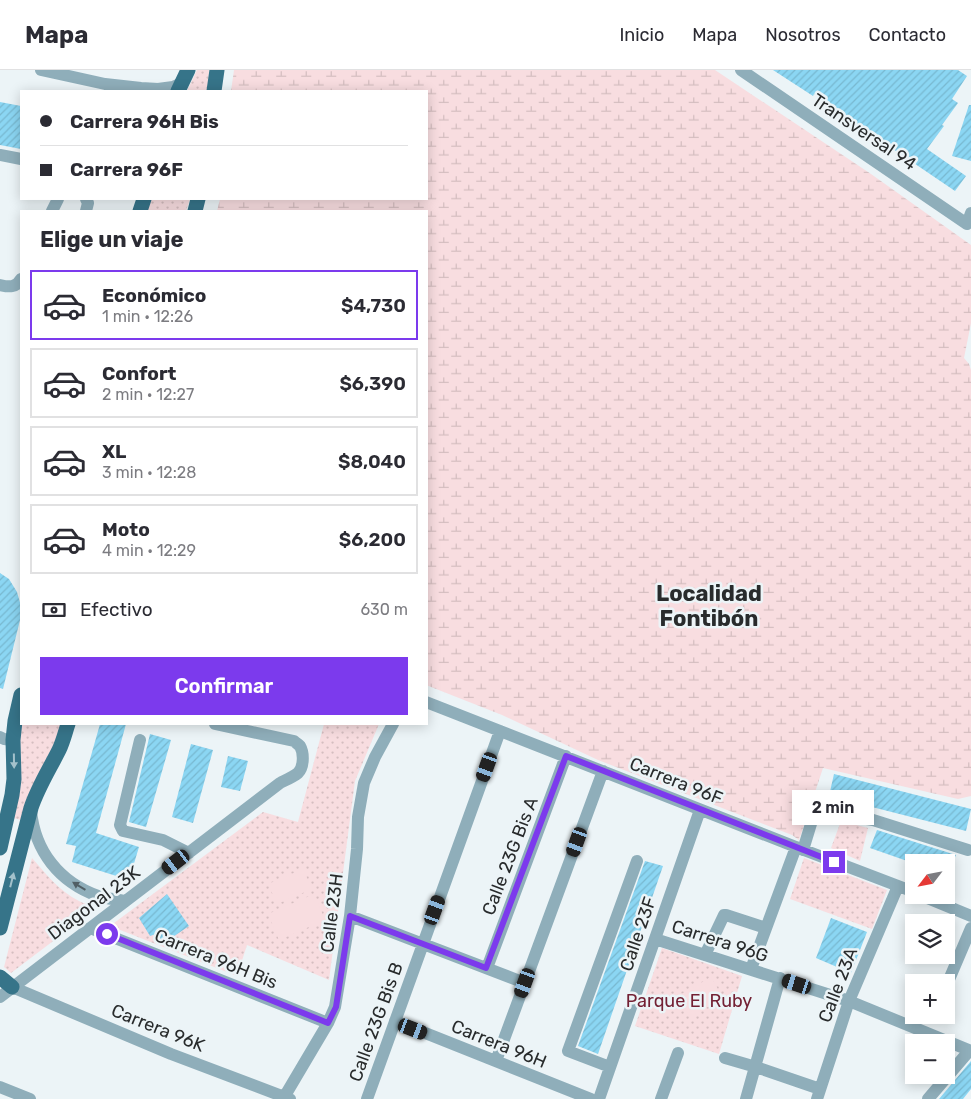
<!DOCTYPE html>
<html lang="es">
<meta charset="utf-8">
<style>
:root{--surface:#fff;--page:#f7f7f7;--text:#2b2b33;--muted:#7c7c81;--line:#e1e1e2;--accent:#7c3aed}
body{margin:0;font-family:Rubik,sans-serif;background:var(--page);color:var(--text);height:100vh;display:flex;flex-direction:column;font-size:19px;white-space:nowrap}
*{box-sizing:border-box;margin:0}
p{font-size:16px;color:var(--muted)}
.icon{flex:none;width:28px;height:28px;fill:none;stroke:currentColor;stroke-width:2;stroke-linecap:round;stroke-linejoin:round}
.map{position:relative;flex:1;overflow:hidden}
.panel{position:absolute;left:20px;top:140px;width:408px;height:515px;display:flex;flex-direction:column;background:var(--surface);border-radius:0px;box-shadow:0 2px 12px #0003}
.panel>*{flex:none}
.top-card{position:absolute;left:20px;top:20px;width:408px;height:110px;border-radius:0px;box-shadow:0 2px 12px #0003;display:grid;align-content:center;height:110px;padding:0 20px;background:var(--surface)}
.needle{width:32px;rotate:238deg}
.tools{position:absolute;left:905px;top:784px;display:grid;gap:10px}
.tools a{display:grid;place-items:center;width:50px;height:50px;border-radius:0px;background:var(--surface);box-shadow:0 2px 12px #0003;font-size:25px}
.end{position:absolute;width:22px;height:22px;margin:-11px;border:6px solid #7c3aed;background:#fff;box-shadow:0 0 0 2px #fff}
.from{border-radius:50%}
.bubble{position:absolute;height:35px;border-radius:0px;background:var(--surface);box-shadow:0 2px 12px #0003;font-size:16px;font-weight:600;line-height:35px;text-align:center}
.car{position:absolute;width:15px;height:30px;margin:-15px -8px;border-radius:6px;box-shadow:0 0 4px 1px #0007;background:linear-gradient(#222 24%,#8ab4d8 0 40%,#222 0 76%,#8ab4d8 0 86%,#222 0)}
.top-card b{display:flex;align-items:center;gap:18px;height:48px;font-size:19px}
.top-card b+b{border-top:1px solid var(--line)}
.top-card i{width:12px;height:12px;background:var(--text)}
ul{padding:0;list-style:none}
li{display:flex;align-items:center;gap:15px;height:70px;margin:0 10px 8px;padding:0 10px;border:2px solid var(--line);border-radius:0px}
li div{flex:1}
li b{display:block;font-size:19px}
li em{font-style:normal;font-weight:600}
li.selected{border-color:var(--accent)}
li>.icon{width:45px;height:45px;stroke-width:1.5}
h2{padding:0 20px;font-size:22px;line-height:60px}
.pay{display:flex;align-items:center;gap:12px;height:55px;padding:0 20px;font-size:19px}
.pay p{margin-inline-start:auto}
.button{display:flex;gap:10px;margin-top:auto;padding:10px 20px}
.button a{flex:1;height:58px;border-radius:0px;background:var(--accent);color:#fff;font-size:20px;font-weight:600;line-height:58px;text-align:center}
header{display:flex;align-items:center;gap:30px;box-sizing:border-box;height:70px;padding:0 25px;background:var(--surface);border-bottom:1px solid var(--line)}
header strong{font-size:24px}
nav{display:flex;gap:28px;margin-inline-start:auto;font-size:18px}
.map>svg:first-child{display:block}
.grass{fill:url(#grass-dots)}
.wetland{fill:url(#wetland-marsh)}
.garden{fill:#f8dde0}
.building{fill:url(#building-hatch)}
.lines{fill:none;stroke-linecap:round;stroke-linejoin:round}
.minor{stroke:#8faeba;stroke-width:12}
.major{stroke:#367489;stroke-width:15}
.oneway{fill:#a3c1cb}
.oneway2{fill:#515f65}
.route{stroke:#7c3aed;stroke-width:6}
.labels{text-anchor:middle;stroke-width:5;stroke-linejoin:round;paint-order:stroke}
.street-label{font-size:18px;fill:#282b2c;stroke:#ecf4f7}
.park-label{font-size:18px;fill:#732134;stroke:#ecf4f7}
.district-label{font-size:22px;font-weight:bold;fill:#282b2c;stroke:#ecf4f7}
</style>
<header>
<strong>Mapa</strong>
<nav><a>Inicio</a><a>Mapa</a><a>Nosotros</a><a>Contacto</a></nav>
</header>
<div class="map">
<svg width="971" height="1029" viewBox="0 0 971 1029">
<defs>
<pattern id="grass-dots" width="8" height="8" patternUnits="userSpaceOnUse" patternTransform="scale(1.25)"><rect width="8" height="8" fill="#f8dde0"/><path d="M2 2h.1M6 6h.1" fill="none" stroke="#d5bec0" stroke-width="1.8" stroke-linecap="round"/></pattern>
<pattern id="wetland-marsh" width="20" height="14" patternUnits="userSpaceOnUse" patternTransform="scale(1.25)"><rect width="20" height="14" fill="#f8dde0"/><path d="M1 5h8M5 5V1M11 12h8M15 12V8" fill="none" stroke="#d5bec0"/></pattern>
<pattern id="building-hatch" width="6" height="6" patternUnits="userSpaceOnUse" patternTransform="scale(1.25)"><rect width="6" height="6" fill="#8bd6f3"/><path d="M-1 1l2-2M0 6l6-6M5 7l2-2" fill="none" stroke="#78b8d0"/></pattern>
</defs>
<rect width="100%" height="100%" fill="#ecf4f7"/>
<path class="grass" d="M197 0H209L208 21H187Z
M150 129H190L186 141H147Z
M21 654H61L53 678 21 750 13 748Z
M324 654H379L355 711 329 910 247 875 237 906 110 856 263 742 298 752Z
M841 751 868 758 860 791 831 778Z
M32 788C46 804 59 821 79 831 84 834 91 835 98 837L11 903 4 897Z
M804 788 887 820 872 859 790 829Z
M662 878 742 906 719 984 635 956Z"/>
<path class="wetland" d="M234 0H715L871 104 971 175V253L964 288 969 294 971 300V726L958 729 823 698 799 770 792 765 598 690 502 645 426 615V141H217L220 129H426V21H231Z"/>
<path class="garden" d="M303 799 312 819 277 834 268 814Z
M314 824 325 850 279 870 268 844Z
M711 907 723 928 690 947 678 926Z"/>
<path class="building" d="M773 0H958L967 6 952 29 958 33 942 55 944 56 927 79 966 106 955 121 837 41 836 43 814 24 813 26Z
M0 32 21 36V79L0 75Z
M969 35H971V91L952 86Z
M0 503 9 509 17 522 21 536V546L3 619 0 618Z
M100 654H126L96 763 139 777 129 810 72 792 76 776 66 774Z
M150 664 171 670 146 757 129 752Z
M191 674 213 680 193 753 172 747Z
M228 686 248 691 240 721 221 717Z
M834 704 971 739 966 761 829 726Z
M877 760 956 785 953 792H910L870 778Z
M645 791 663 796 598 984 578 976Z
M167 824 189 856 164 873 156 864 150 866 139 848Z
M831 848 867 862 851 903 816 888Z
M971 991V1019L963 1029H939Z"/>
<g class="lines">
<path class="minor" d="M41 0 105 14 141 18 158 19 173 17 182 13
M741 0 967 154 971 143
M0 85 21 89
M52 141 58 129
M86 141 88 133 86 129
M0 215C9 217 16 218 21 209
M426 632 796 777 914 822
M0 667 4 669 13 670
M140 670 120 755 123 761 163 770 189 783
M31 741C35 781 59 812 98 826 107 829 116 829 125 831
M803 780 814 744 818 741 873 750 968 780
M920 825 971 846
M350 846 525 913
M90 858 328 953
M655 869 849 931 971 981
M705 885 724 845H726L766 858
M487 898 566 686
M751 899 796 777
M948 912 971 858
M12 917 171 984 290 1029
M0 927 280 713C286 710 293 707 298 703 304 697 304 683 300 676 299 675 295 672 294 671L215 654
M395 951 591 1029
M725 988 756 997 820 1019
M496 991 603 701
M610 997 568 981 637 791
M0 1017 30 1029
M283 1029 328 953 335 937 350 846 357 779 358 747 364 713 375 687 393 654
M367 1029 500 661
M599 1029 700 740
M661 1029 678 983
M746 1029 780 908
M817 1029 849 931 898 816
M928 1029 969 981"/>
<path class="major" d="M178 21 188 0
M214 21 217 0
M140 141 144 129
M195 141 198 129
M0 778 12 725 14 709 13 670 15 651 21 625
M0 858 31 738C38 717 49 700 59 680 63 672 65 663 68 654
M0 907 12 917"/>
</g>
<defs><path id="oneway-solid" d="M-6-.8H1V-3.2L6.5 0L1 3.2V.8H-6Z" transform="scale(1.25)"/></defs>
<g class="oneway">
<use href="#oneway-solid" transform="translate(14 691) rotate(89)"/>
<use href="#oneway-solid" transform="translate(12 810) rotate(-76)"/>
</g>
<use class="oneway2" href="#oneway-solid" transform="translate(79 816) rotate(-149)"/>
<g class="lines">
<path class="route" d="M107 864 328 953 336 937 350 846 486 898 566 686 834 792"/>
</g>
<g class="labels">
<g class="street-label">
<text transform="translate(864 62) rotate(34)" y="6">Transversal 94</text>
<text transform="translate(676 711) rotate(22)" y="6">Carrera 96F</text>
<text transform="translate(510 786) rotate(-69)" y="6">Calle 23G Bis A</text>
<text transform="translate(94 833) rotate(-37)" y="6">Diagonal 23K</text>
<text transform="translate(332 843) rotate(-83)" y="6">Calle 23H</text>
<text transform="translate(638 864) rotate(-71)" y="6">Calle 23F</text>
<text transform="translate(720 871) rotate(18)" y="6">Carrera 96G</text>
<text transform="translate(216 889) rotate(22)" y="6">Carrera 96H Bis</text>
<text transform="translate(838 915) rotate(-69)" y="6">Calle 23A</text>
<text transform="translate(376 952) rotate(-70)" y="6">Calle 23G Bis B</text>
<text transform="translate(158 958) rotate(22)" y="6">Carrera 96K</text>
<text transform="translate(499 974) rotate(22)" y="6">Carrera 96H</text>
</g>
<g class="park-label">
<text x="689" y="937">Parque El Ruby</text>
</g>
<g class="district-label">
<text x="709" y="531">Localidad<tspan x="709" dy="25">Fontibón</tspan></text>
</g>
</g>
</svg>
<div class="tools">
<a><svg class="needle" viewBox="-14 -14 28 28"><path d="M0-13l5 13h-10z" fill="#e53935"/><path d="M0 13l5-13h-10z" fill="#7c7c81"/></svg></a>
<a><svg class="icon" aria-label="layers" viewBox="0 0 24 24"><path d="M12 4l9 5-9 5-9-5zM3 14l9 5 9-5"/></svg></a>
<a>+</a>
<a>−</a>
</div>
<i class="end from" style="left:107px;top:864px"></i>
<i class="end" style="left:834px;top:792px"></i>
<div class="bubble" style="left:792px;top:720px;width:82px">2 min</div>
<i class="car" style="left:487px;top:697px;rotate:200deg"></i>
<i class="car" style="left:577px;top:772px;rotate:200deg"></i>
<i class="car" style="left:176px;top:792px;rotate:233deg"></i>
<i class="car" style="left:435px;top:840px;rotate:20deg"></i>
<i class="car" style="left:525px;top:913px;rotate:200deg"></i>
<i class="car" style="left:797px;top:914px;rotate:288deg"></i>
<i class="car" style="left:413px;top:959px;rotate:111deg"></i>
<div class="top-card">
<b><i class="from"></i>Carrera 96H Bis</b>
<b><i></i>Carrera 96F</b>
</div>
<section class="panel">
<h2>Elige un viaje</h2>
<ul>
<li class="selected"><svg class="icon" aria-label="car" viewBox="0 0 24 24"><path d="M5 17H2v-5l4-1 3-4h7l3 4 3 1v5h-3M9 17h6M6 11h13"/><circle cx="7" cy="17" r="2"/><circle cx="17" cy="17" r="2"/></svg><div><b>Económico</b><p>1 min · 12:26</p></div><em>$4,730</em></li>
<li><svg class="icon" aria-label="car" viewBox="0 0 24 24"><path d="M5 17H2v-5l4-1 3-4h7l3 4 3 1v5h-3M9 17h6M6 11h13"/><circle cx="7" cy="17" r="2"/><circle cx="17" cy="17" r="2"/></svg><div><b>Confort</b><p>2 min · 12:27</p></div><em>$6,390</em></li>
<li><svg class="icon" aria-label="car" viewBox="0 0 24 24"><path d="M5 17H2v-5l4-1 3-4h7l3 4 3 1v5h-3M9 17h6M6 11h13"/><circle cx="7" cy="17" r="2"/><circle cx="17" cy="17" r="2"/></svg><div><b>XL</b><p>3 min · 12:28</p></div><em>$8,040</em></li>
<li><svg class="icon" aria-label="car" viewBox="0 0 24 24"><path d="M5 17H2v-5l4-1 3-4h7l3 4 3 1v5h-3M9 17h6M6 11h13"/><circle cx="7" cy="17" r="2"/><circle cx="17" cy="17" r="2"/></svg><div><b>Moto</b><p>4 min · 12:29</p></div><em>$6,200</em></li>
</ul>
<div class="pay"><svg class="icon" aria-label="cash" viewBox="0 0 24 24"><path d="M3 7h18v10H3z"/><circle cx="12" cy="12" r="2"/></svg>Efectivo<p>630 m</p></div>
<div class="button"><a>Confirmar</a></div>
</section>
</div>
